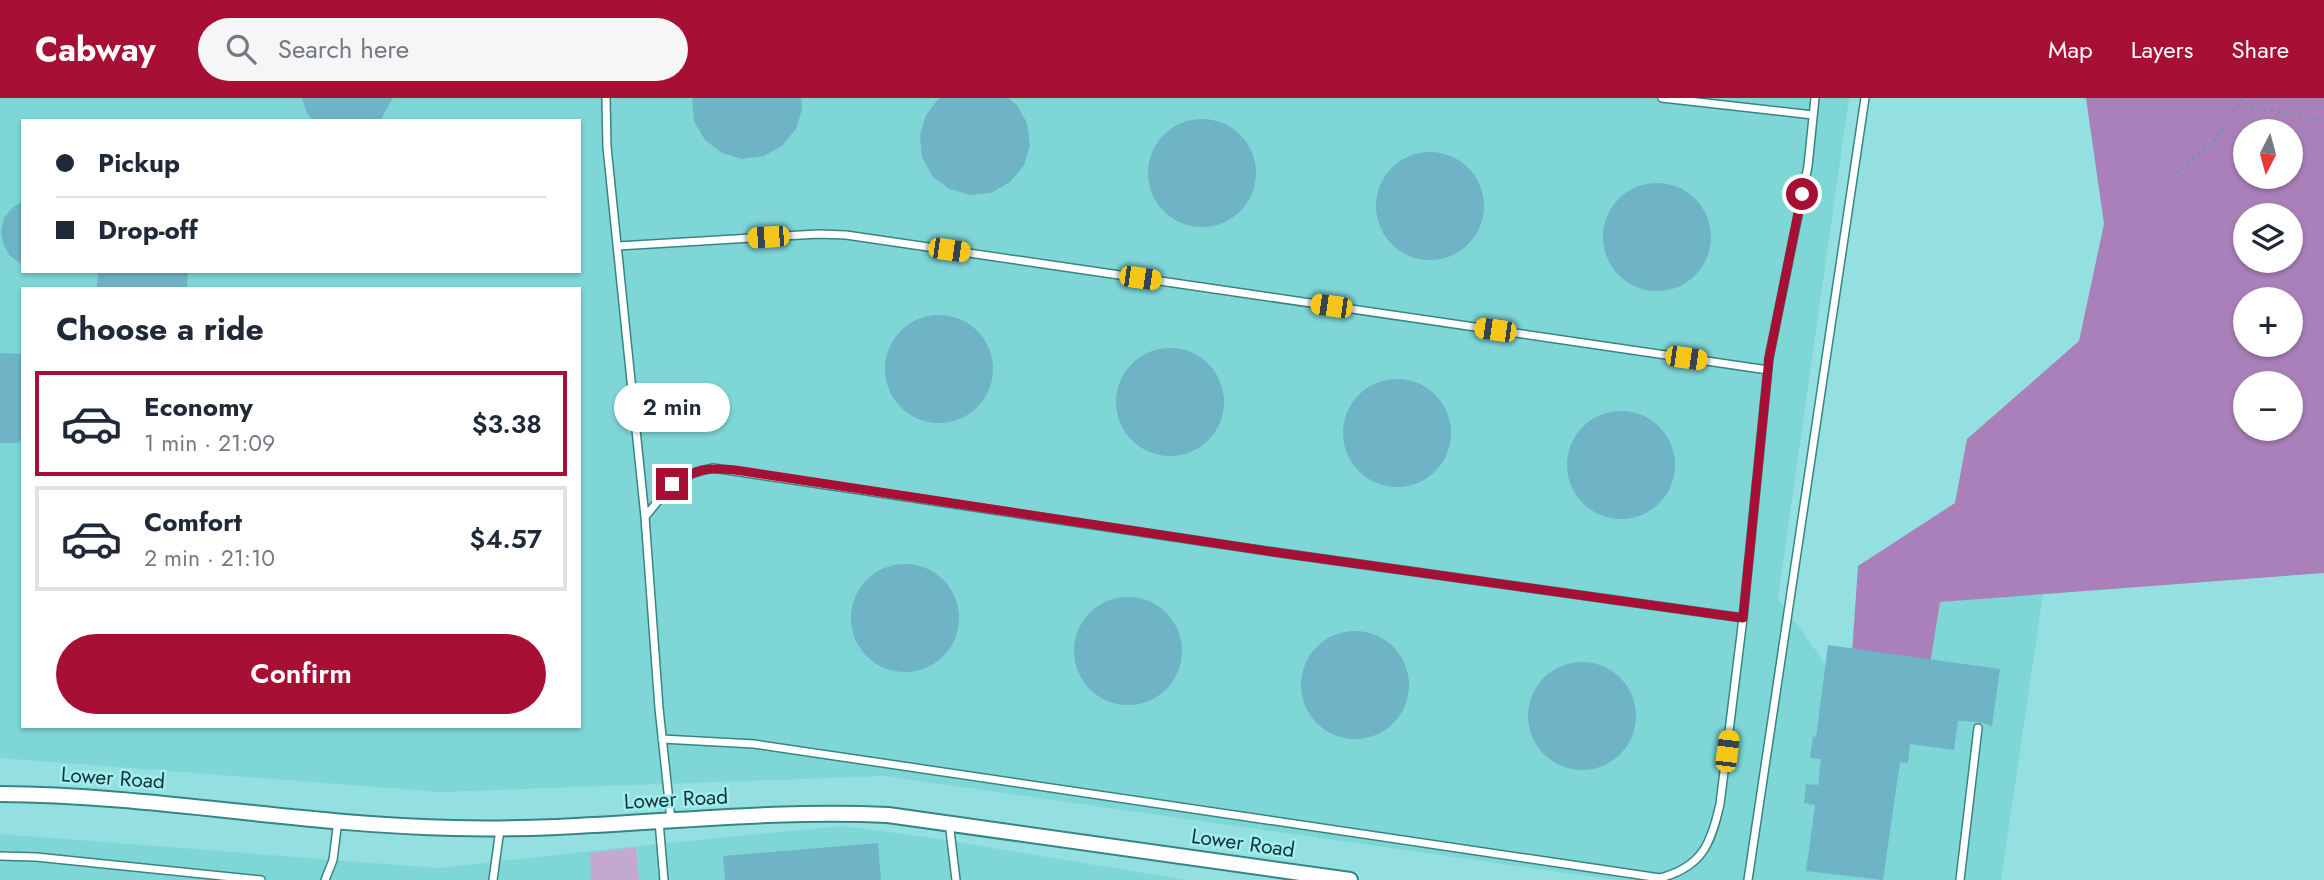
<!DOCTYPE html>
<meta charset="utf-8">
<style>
:root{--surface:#fff;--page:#f6f6f7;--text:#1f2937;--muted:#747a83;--line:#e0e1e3;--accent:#a80f35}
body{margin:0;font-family:Jost,sans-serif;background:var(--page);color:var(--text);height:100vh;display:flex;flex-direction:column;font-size:26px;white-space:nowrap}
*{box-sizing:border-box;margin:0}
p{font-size:23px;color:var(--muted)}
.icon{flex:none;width:38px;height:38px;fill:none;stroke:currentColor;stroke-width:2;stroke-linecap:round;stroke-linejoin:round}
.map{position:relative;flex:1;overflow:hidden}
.drawer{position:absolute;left:21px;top:189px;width:560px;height:441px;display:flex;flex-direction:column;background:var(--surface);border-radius:0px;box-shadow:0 2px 5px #0004}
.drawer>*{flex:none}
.hud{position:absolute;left:21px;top:21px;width:560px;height:154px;border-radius:0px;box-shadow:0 2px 5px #0004;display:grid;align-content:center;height:154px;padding:0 35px;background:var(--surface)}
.needle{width:46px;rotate:186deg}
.buttons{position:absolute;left:2233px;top:21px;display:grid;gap:14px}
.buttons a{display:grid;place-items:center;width:70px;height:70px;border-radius:50%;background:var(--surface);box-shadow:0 2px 5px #0004;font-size:35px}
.end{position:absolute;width:32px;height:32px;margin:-16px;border:9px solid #a80f35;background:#fff;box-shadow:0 0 0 4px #fff}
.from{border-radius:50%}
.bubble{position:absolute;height:49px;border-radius:24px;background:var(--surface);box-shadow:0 2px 5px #0004;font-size:23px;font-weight:600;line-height:49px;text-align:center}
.car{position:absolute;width:21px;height:42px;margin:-21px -10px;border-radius:9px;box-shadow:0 0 5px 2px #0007;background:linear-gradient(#f5c518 24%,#345 0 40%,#f5c518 0 76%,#345 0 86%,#f5c518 0)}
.hud b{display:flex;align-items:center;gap:24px;height:66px;font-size:26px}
.hud b+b{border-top:2px solid var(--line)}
.hud i{width:18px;height:18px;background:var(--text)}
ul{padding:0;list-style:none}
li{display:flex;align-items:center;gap:21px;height:105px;margin:0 14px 10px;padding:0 21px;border:4px solid var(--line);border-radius:0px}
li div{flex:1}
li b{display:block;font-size:26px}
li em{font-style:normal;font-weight:600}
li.selected{border-color:var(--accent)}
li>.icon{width:63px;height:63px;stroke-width:1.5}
h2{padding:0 35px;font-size:32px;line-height:84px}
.action{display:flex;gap:14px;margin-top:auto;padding:14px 35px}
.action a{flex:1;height:80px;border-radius:42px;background:var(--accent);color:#fff;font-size:28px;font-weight:600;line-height:80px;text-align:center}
header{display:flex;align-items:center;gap:42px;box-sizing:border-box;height:98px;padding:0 35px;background:var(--accent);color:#fff}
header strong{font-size:33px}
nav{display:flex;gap:38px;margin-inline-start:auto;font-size:24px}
.search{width:490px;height:63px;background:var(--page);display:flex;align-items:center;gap:18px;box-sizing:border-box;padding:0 24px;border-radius:38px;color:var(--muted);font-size:26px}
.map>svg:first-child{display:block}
.built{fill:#7ed6d7;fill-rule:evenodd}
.green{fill:#c4a9ce}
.forest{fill:#a980b9;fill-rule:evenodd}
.building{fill:#6eb4c6}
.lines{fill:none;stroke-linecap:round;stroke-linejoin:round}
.lane-casing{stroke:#378485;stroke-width:10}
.street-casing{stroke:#378485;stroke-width:18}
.path{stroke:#619b9c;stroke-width:2.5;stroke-dasharray:2 5;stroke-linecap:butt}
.lane{stroke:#fff;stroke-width:7}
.street{stroke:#fff;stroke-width:14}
.route{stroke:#a80f35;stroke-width:9}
.labels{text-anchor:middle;stroke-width:5;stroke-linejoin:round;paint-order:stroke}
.street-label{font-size:21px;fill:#133334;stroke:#a1eeee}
</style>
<header>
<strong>Cabway</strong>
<div class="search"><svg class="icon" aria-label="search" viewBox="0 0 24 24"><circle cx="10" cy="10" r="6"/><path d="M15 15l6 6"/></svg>Search here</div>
<nav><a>Map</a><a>Layers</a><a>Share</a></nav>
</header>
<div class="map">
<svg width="2324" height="782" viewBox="0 0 2324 782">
<rect width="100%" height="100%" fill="#94e0e1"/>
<path class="built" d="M0 0H1849L1778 500 1849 599 1923 608 1939 504 2043 496 2001 782H1616L884 678 441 694 0 660ZM23 23H579V173H23ZM23 191H579V628H23Z
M841 728 920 738 1186 782H639L636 749 591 755V782H0V736L438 770 638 748Z"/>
<path class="green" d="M636 749 639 782H591L590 755Z"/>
<path class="forest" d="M2086 0H2324V475L1940 504 1923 609 1849 599 1858 468 1955 405 1967 341 2079 243 2104 126ZM2245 33H2291V79H2245ZM2245 117H2291V163H2245ZM2245 201H2291V247H2245ZM2245 285H2291V331H2245Z"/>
<path class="building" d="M302 0H393L380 23H314L307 15Z
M692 0H801L802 11 796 31 782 48 764 58 742 61 722 55 705 42 694 23Z
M939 0H1008L1017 7 1027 25 1030 47 1024 67 1010 84 991 95 970 97 949 91 932 78 922 59 920 37 926 17Z
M1148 75a54 54 0 1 1 108 0a54 54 0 1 1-108 0Z
M1376 108a54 54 0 1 1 108 0a54 54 0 1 1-108 0Z
M1603 139a54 54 0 1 1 108 0a54 54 0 1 1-108 0Z
M23 103V167L10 158 3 146 1 133 4 120 12 110Z
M98 173H188L187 191H97Z
M885 271a54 54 0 1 1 108 0a54 54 0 1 1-108 0Z
M1116 304a54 54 0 1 1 108 0a54 54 0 1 1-108 0Z
M0 255 23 256V343L16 345H0Z
M1343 335a54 54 0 1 1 108 0a54 54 0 1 1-108 0Z
M1567 367a54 54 0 1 1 108 0a54 54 0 1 1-108 0Z
M851 520a54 54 0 1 1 108 0a54 54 0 1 1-108 0Z
M1074 553a54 54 0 1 1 108 0a54 54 0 1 1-108 0Z
M1301 587a54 54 0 1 1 108 0a54 54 0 1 1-108 0Z
M1828 547 2000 571 1992 628 1979 624 1958 623 1954 652 1910 646 1908 665 1900 664 1883 782 1806 773 1815 707 1804 705 1806 686 1818 687 1821 661 1810 660 1813 638 1816 639Z
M1528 618a54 54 0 1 1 108 0a54 54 0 1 1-108 0Z
M878 745 881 782H725L723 758Z"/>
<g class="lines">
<g class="lane-casing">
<path id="lane" d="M606 0 607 49 645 419 659 610 671 722
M1662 0 1813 17
M618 148 818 136 846 137 1768 272
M645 419C668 391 675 377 713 370L1274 454 1743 520
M662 641 754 646 1660 780C1702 769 1711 746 1720 706L1743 520 1769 260 1808 68 1815 0
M659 723 664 782
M949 724 956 782
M0 758 36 759 261 782
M325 782 333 762 338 722
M493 782 500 731
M1748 782 1865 0
M1960 782 1978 630"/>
</g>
<g class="street-casing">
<path id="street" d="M0 696C152 697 302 727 454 730 599 734 743 710 888 717L1350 782"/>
</g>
<path class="path" d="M2242 0V3L2252 11 2298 16 2324 24
M2176 74 2212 46 2242 3"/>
<use href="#lane" class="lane"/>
<use href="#street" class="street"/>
</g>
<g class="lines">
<path class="route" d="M672 386C696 371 707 369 735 372L1274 454 1743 520 1769 260 1802 96"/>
</g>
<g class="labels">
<g class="street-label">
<text transform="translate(113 680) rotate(4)" y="7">Lower Road</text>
<text transform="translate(676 701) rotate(-3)" y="7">Lower Road</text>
<text transform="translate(1243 745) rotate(8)" y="7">Lower Road</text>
</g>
</g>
</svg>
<div class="buttons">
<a><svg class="needle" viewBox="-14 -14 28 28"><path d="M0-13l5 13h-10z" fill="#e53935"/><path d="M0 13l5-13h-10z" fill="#747a83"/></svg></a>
<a><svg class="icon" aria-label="layers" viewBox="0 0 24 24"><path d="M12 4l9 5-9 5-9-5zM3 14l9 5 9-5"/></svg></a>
<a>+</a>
<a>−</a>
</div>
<i class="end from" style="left:1802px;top:96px"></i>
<i class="end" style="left:672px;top:386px"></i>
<div class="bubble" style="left:614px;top:285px;width:116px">2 min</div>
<i class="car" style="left:768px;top:139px;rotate:266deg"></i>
<i class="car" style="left:949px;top:152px;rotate:98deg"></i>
<i class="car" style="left:1140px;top:180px;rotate:98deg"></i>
<i class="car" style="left:1331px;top:208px;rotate:278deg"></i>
<i class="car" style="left:1495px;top:232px;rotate:278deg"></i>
<i class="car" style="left:1686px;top:260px;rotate:98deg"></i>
<i class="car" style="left:1727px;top:653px;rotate:7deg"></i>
<div class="hud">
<b><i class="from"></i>Pickup</b>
<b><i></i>Drop-off</b>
</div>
<section class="drawer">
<h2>Choose a ride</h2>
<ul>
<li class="selected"><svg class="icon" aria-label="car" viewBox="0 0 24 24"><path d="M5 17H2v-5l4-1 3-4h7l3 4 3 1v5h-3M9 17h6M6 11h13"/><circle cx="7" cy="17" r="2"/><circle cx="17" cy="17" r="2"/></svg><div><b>Economy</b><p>1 min · 21:09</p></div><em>$3.38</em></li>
<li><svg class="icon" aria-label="car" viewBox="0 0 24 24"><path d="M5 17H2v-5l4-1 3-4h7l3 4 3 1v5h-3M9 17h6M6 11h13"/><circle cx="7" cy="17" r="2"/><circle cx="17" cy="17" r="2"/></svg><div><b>Comfort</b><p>2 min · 21:10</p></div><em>$4.57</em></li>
</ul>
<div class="action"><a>Confirm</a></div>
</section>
</div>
